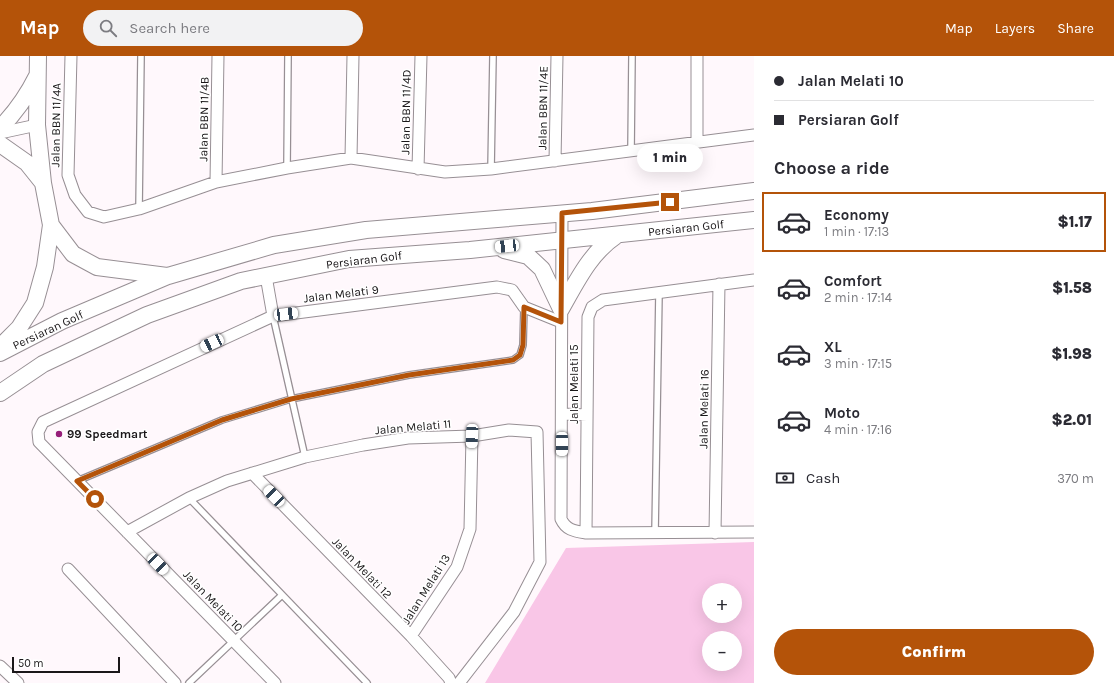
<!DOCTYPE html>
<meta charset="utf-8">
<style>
:root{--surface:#fff;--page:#f2f2f3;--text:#2b2b33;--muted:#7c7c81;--line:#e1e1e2;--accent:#b45309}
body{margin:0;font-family:Karla,sans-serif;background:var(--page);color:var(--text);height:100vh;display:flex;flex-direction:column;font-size:15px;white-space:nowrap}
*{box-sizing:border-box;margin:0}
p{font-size:13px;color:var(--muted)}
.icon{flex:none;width:22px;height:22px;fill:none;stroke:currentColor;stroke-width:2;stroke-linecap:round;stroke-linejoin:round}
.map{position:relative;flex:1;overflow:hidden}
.panel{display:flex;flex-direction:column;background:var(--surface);width:360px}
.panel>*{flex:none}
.hud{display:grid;align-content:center;height:88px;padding:0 20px;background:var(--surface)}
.buttons{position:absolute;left:702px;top:527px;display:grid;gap:8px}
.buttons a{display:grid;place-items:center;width:40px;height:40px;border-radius:50%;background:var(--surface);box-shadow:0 4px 16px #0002;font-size:20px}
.scale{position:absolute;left:12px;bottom:10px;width:108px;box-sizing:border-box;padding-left:4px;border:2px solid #1a1719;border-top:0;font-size:11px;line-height:14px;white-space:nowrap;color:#1a1719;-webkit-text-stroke:3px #fff;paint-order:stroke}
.end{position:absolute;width:18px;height:18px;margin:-9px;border:5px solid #b45309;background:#fff;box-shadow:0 0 0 2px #fff}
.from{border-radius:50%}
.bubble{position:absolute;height:28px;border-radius:14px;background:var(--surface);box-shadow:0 4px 16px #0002;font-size:13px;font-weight:800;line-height:28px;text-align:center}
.car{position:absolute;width:12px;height:24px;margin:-12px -6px;border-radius:5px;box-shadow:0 0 3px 1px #0007;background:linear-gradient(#fff 24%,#345 0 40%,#fff 0 76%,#345 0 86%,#fff 0)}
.hud b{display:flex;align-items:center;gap:14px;height:38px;font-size:15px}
.hud b+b{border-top:1px solid var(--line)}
.hud i{width:10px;height:10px;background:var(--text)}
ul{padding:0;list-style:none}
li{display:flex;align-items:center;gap:12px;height:60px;margin:0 8px 6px;padding:0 12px;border:2px solid transparent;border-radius:0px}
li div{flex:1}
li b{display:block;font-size:15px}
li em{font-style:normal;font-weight:800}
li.active{border-color:var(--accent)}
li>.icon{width:36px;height:36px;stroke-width:1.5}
h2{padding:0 20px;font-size:18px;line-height:48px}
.pay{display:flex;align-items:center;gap:10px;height:44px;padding:0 20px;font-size:15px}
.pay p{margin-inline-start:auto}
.button{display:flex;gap:8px;margin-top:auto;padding:8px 20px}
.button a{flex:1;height:46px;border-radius:24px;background:var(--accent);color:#fff;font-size:16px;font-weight:800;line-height:46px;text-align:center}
header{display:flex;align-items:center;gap:24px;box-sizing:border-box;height:56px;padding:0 20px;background:var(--accent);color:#fff}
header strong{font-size:19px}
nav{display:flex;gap:22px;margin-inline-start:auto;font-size:14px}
.search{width:280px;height:36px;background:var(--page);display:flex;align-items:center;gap:10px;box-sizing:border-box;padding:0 14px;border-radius:22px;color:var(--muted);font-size:15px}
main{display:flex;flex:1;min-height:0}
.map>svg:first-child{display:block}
.green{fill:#f9c6e7;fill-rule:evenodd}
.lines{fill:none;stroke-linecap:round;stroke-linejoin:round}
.lane-casing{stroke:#978f94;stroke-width:8}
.street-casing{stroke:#978f94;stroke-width:13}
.secondary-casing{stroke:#978f94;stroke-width:18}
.lane{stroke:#fff;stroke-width:5.5}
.street{stroke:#fff;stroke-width:11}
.secondary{stroke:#fff;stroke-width:16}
.route{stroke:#b45309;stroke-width:5}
.poi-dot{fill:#961e79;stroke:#fff;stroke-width:1.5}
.labels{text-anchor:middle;stroke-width:3;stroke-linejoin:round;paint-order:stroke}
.street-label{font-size:12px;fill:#1a1719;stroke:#fff}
.poi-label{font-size:12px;font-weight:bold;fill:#1a1719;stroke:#fff;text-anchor:start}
</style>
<header>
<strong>Map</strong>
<div class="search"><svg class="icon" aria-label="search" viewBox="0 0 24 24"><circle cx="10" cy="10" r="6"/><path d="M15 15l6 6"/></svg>Search here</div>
<nav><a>Map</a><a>Layers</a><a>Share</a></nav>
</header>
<main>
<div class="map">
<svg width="754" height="627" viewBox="0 0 754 627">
<rect width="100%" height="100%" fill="#fff8fc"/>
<path class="green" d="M754 486V627H485L566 492ZM709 534H735V560H709ZM709 582H735V608H709Z"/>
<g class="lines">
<g class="lane-casing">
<path id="lane" d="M631 95 632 0
M287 112 288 0
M491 113 493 0
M139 153 141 0
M273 260 305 401
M77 425 222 364 291 343 409 319 513 304 520 299 523 289 524 251
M189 442 367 627
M655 477 659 237
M189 627 282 539"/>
</g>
<g class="street-casing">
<path id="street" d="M71 0 68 119 75 139 88 156 104 161 139 153 216 126 287 112 351 102 445 116 491 113 754 79
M0 77 37 69
M697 86V0
M351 102 353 0
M555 105 557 0
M418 113 421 0
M216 126 218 0
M562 157 561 463C566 474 574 475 586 477L754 476
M266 220 273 260
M562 358 587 359
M252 417 411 580 449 622 451 627
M127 476 189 442 227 425 305 401 363 389 408 382 472 380 509 374 537 376 540 506 514 556 459 627
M586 477 588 261 592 251 603 244 754 224
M715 477 719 228
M68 513 175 627
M411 580 457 511 470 473 472 380
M0 610 18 627
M275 627 39 386 38 376 43 366 273 260 497 231 512 234 524 251 561 266"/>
</g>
<g class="secondary-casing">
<path id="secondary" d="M0 72C16 56 27 40 37 20
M0 88 27 107 43 127
M51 169 73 198 97 211 167 220
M504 194 528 200 542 213 561 253
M561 253C577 225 590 197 617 179
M0 291 19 272 35 247 45 211 51 169 43 127 37 69 38 0
M0 297 62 265 168 220 274 189 366 174 592 155 754 135
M0 337 43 308 147 259 241 225 349 203 470 194 754 164"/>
</g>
<use href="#lane" class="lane"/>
<use href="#street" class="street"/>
<use href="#secondary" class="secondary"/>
</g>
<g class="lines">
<path class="route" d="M95 443 77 425 222 364 291 343 409 319 513 304 520 299 523 289 524 251 561 266 562 157 670 146"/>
</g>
<circle class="poi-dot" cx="59" cy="378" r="4"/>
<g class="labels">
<g class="street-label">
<text transform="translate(543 52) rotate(-89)" y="4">Jalan BBN 11/4E</text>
<text transform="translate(406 56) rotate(-89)" y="4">Jalan BBN 11/4D</text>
<text transform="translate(204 63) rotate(-89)" y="4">Jalan BBN 11/4B</text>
<text transform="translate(56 69) rotate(-89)" y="4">Jalan BBN 11/4A</text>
<text transform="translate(686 172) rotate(-6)" y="4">Persiaran Golf</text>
<text transform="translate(364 204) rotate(-7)" y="4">Persiaran Golf</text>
<text transform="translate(341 238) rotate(-7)" y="4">Jalan Melati 9</text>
<text transform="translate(48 274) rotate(-25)" y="4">Persiaran Golf</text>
<text transform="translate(574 328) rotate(-90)" y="4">Jalan Melati 15</text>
<text transform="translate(704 353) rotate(-89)" y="4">Jalan Melati 16</text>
<text transform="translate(413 371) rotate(-5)" y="4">Jalan Melati 11</text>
<text transform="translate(362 512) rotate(46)" y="4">Jalan Melati 12</text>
<text transform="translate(426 533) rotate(-58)" y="4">Jalan Melati 13</text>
<text transform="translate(213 545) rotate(46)" y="4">Jalan Melati 10</text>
</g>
<g class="poi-label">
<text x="67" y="382">99 Speedmart</text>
</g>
</g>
</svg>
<div class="buttons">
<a>+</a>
<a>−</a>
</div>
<div class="scale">50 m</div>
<i class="end from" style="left:95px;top:443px"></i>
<i class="end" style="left:670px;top:146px"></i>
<div class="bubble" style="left:637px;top:88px;width:66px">1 min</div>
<i class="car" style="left:507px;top:190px;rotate:264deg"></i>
<i class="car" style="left:286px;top:258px;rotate:83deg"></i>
<i class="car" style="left:212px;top:287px;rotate:245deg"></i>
<i class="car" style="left:472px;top:380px;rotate:182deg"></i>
<i class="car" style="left:562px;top:388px;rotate:180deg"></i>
<i class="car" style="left:274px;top:440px;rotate:316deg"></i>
<i class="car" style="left:158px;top:508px;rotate:136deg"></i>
</div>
<section class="panel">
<div class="hud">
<b><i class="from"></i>Jalan Melati 10</b>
<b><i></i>Persiaran Golf</b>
</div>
<h2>Choose a ride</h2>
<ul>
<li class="active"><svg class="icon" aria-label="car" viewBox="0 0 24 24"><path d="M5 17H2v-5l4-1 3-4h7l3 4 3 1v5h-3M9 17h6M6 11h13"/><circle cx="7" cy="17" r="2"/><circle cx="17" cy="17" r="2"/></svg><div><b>Economy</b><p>1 min · 17:13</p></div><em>$1.17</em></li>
<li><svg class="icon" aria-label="car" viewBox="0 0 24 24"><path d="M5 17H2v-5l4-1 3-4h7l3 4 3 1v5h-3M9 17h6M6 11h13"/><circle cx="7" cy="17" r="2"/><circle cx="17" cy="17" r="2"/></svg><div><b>Comfort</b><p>2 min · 17:14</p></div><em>$1.58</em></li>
<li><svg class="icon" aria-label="car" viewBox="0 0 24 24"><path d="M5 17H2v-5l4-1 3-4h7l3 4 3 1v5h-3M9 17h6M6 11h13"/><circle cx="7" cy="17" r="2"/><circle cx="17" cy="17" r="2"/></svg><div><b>XL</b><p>3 min · 17:15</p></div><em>$1.98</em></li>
<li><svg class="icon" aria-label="car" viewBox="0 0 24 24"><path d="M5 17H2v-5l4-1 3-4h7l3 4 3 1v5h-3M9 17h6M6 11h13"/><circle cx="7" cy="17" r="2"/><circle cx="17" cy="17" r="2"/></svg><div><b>Moto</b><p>4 min · 17:16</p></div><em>$2.01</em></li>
</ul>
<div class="pay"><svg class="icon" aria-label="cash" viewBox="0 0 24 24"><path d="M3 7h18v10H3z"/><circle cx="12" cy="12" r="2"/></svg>Cash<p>370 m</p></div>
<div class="button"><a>Confirm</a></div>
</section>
</main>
